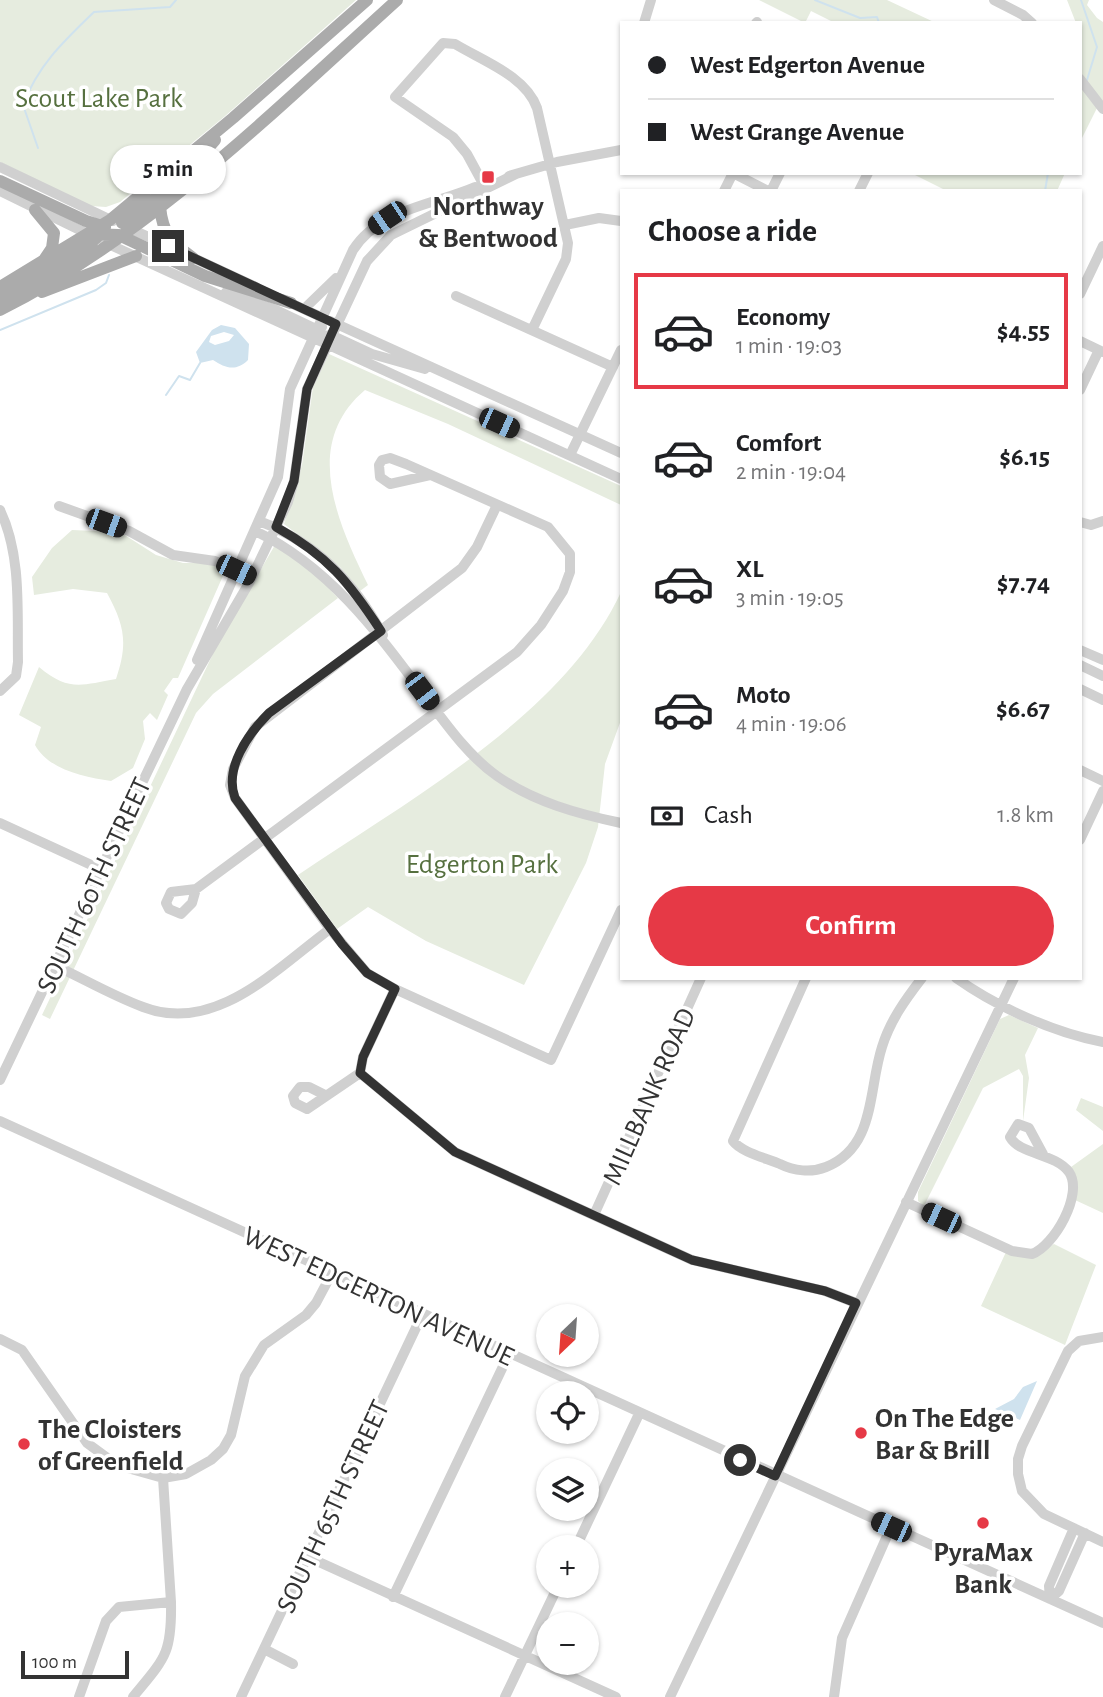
<!DOCTYPE html>
<meta charset="utf-8">
<style>
:root{--surface:#fff;--page:#f6f6f6;--text:#202124;--muted:#757577;--line:#e0e0e0;--accent:#e63946}
body{margin:0;font-family:"Alegreya Sans",sans-serif;background:var(--page);color:var(--text);height:100vh;display:flex;flex-direction:column;font-size:26px;white-space:nowrap}
*{box-sizing:border-box;margin:0}
p{font-size:23px;color:var(--muted)}
.icon{flex:none;width:38px;height:38px;fill:none;stroke:currentColor;stroke-width:2;stroke-linecap:round;stroke-linejoin:round}
.map{position:relative;flex:1;overflow:hidden}
.panel{position:absolute;left:620px;top:189px;width:462px;height:791px;display:flex;flex-direction:column;background:var(--surface);border-radius:0px;box-shadow:0 2px 5px #0004}
.panel>*{flex:none}
.top-card{position:absolute;left:620px;top:21px;width:462px;height:154px;border-radius:0px;box-shadow:0 2px 5px #0004;display:grid;align-content:center;height:154px;padding:0 28px;background:var(--surface)}
.needle{width:46px;rotate:205deg}
.fabs{position:absolute;left:536px;top:1304px;display:grid;gap:14px}
.fabs a{display:grid;place-items:center;width:63px;height:63px;border-radius:50%;background:var(--surface);box-shadow:0 2px 5px #0004;font-size:35px}
.scale{position:absolute;left:21px;bottom:18px;width:108px;box-sizing:border-box;padding-left:7px;border:4px solid #333;border-top:0;font-size:19px;line-height:24px;white-space:nowrap;color:#333;-webkit-text-stroke:5px #fff;paint-order:stroke}
.end{position:absolute;width:32px;height:32px;margin:-16px;border:9px solid #333;background:#fff;box-shadow:0 0 0 4px #fff}
.from{border-radius:50%}
.bubble{position:absolute;height:49px;border-radius:24px;background:var(--surface);box-shadow:0 2px 5px #0004;font-size:23px;font-weight:600;line-height:49px;text-align:center}
.car{position:absolute;width:21px;height:42px;margin:-21px -10px;border-radius:9px;box-shadow:0 0 5px 2px #0007;background:linear-gradient(#222 24%,#8ab4d8 0 40%,#222 0 76%,#8ab4d8 0 86%,#222 0)}
.top-card b{display:flex;align-items:center;gap:24px;height:66px;font-size:26px}
.top-card b+b{border-top:2px solid var(--line)}
.top-card i{width:18px;height:18px;background:var(--text)}
ul{padding:0;list-style:none}
li{display:flex;align-items:center;gap:21px;height:116px;margin:0 14px 10px;padding:0 14px;border:4px solid transparent;border-radius:0px}
li div{flex:1}
li b{display:block;font-size:26px}
li em{font-style:normal;font-weight:600}
li.current{border-color:var(--accent)}
li>.icon{width:63px;height:63px;stroke-width:1.5}
h2{padding:0 28px;font-size:32px;line-height:84px}
.pay{display:flex;align-items:center;gap:18px;height:77px;padding:0 28px;font-size:26px}
.pay p{margin-inline-start:auto}
.primary-button{display:flex;gap:14px;margin-top:auto;padding:14px 28px}
.primary-button a{flex:1;height:80px;border-radius:42px;background:var(--accent);color:#fff;font-size:28px;font-weight:600;line-height:80px;text-align:center}
.map>svg:first-child{display:block}
.green{fill:#e6ecdf}
.water{fill:#cfe2ee;fill-rule:evenodd}
.lines{fill:none;stroke-linecap:round;stroke-linejoin:round}
.stream{stroke:#cfe2ee;stroke-width:2}
.minor{stroke:#d0d0d0;stroke-width:10}
.major{stroke:#ababab;stroke-width:12}
.route{stroke:#333;stroke-width:9}
.poi-dot{fill:#e63946;stroke:#fff;stroke-width:2.5}
.labels{text-anchor:middle;stroke-width:7;stroke-linejoin:round;paint-order:stroke}
.park-label{font-size:28px;fill:#56703f;stroke:#fff}
.poi-label{font-size:28px;font-weight:bold;fill:#333;stroke:#fff}
.street-label{font-size:28px;fill:#333;stroke:#fff}
</style>
<div class="map">
<svg width="1103" height="1697" viewBox="0 0 1103 1697">
<rect width="100%" height="100%" fill="#fff"/>
<path class="green" d="M0 0H356L224 117 120 202 106 207 91 206 0 162Z
M759 0H887L936 23H835L811 11 805 23Z
M1067 0H1089L1087 5 1097 18 1103 22V103L1080 72V23H1076Z
M1080 86 1097 108 1080 142Z
M911 173H1065L1057 191H947Z
M329 354 621 486V505L448 424 365 390C301 444 338 523 368 585L360 591 340 567 284 524 302 465 313 387Z
M72 530 120 532 156 555 183 563H209L226 569 178 678H173L164 691 168 695 157 720 150 713 143 721 145 739 133 768 111 781C84 777 49 770 35 745L41 727 19 715 39 667C69 692 81 685 116 679 128 644 125 626 107 593L73 589 34 595 32 577 52 548Z
M275 545 309 567 338 598 213 694 196 713 50 1019 42 1015 219 641Z
M621 592V720L605 764 598 827 586 863 524 985 426 941 368 907 337 929 298 875C407 801 564 715 621 592Z
M1009 1015 1038 1028 1025 1055 1029 1078 1023 1121V1076L1019 1069 983 1088 924 1206 918 1201V1192L1000 1019Z
M1081 1098 1103 1107V1131L1076 1110Z
M1103 1144V1213L1075 1200 1077 1182 1071 1167Z
M1054 1244 1096 1265 1065 1345 981 1306 1006 1252 1034 1256Z"/>
<path class="water" d="M221 325 235 328 249 344 248 360C236 372 225 368 213 360L200 363 196 352 212 330ZM224 332 234 335 229 341 215 345 209 342 211 336Z
M1037 1381 1020 1420 995 1409 1014 1399 1023 1387Z"/>
<g class="lines">
<path class="stream" d="M815 0 860 18 877 17 879 23
M1081 0 1097 47 1087 80
M891 23H893
M38 148 23 105C38 65 64 41 94 12L170 7 176 0
M1045 191 1048 173
M0 330 96 290 106 283 109 275
M166 395 179 376 190 380 200 363"/>
<path class="minor" d="M994 0 1023 15 1032 23
M644 23 651 0
M756 23 757 22
M1080 79 1103 109
M0 167 113 221
M733 173 768 191
M509 176 557 162 621 150
M486 189 467 154 453 137 395 97 443 43 455 44C483 61 526 76 537 108L568 243 566 259 532 330
M0 191 90 235
M724 191 733 173
M771 191 780 173
M859 191 868 173
M565 225 599 218 621 221
M127 227 256 287
M104 242 621 479
M226 292 276 310 316 329 322 327
M1080 294 1103 246
M456 296 613 367
M286 301 621 453
M304 309 336 278
M311 338 331 335 372 354 425 369
M1080 341 1103 352
M1080 390 1099 350
M570 455 621 350
M497 505 477 547 462 568 255 727 233 769 230 785 235 798 330 929 367 973 395 989 551 1060 621 910
M59 506 129 531 173 555 215 561 252 577
M0 510C22 556 17 612 18 662L16 676 0 691
M259 521C317 543 354 582 383 635
M1080 522 1091 525 1103 521
M255 531C327 565 375 629 422 692 444 721 467 755 497 776 534 802 578 814 621 823
M1080 650 1103 660
M197 660 278 477 290 389 353 250C379 209 433 205 475 187
M1080 665 1103 676
M1080 689 1103 700
M1080 770 1103 781
M0 823 100 869
M1080 840 1103 791
M196 889 192 903 181 914 169 909 166 903 171 892 196 889 517 652 541 625 563 591 570 572V554L548 527 406 464 390 458 382 460 379 465 380 477 390 484 430 475
M56 966C84 979 113 996 143 1007 215 1035 277 968 330 929
M806 978 733 1141C741 1152 766 1158 780 1164 794 1171 811 1173 826 1167 876 1147 868 1090 882 1047 890 1021 905 1000 922 978
M956 978C997 1007 1054 1033 1103 1042
M360 1073 455 1152 692 1260 825 1291 856 1303
M360 1073 363 1057 395 989
M0 1080 187 689 249 583 288 502 294 481 307 389 367 261 391 235 516 174
M325 1095 309 1087H300L293 1096 295 1103 307 1109 360 1073
M0 1121 1103 1623
M906 1202 1012 1251 1032 1254C1054 1246 1084 1194 1069 1172 1055 1153 1020 1155 1010 1137L1018 1124 1029 1128 1043 1154
M594 1215 701 978
M1103 1337 1079 1341 1068 1351 1022 1446 1018 1459V1474L1022 1491 1044 1514 1103 1542
M0 1339 22 1350 87 1443 117 1465 163 1478 186 1474 211 1460 223 1449 231 1435 245 1376 264 1345 306 1315 316 1303 332 1273
M163 1478 171 1602
M576 1547 639 1414
M308 1557 616 1697
M393 1597 509 1354
M1050 1599 1049 1586 1074 1528
M1050 1599 1059 1591 1085 1533
M264 1649 293 1664
M79 1697 106 1621 119 1607 171 1602C172 1654 165 1658 133 1697
M241 1697 422 1315
M505 1697 558 1586
M670 1697 1014 978
M834 1697 842 1638 891 1527"/>
<path class="major" d="M0 181 86 221 105 227
M160 207C163 235 171 242 193 258
M35 210 54 233 52 248 44 260
M122 223 182 178 215 140
M88 234 119 235 205 276 291 303
M0 287 110 220 233 118 367 0
M42 292 136 256
M0 300 88 246 104 230
M0 310C151 234 273 112 397 0"/>
</g>
<g class="lines">
<path class="route" d="M168 246 336 324 307 389 294 481 276 527C328 556 349 582 381 631L269 713C248 734 224 768 235 798L342 944 367 973 395 989 363 1057 360 1073 455 1152 692 1260 825 1291 856 1303 775 1476 740 1460"/>
</g>
<g class="poi-dot">
<rect x="481" y="170" width="14" height="14" rx="3.5"/>
<circle cx="861" cy="1433" r="7"/>
<circle cx="24" cy="1444" r="7"/>
<circle cx="983" cy="1523" r="7"/>
</g>
<g class="labels">
<g class="park-label">
<text x="99" y="107">Scout Lake Park</text>
<text x="482" y="873">Edgerton Park</text>
</g>
<g class="poi-label">
<text x="488" y="215">Northway<tspan x="488" dy="32">&amp; Bentwood</tspan></text>
<text x="875" y="1427" text-anchor="start">On The Edge<tspan x="875" dy="32">Bar &amp; Brill</tspan></text>
<text x="38" y="1438" text-anchor="start">The Cloisters<tspan x="38" dy="32">of Greenfield</tspan></text>
<text x="983" y="1561">PyraMax<tspan x="983" dy="32">Bank</tspan></text>
</g>
<g class="street-label">
<text transform="translate(93 885) rotate(-65)" y="10">SOUTH 60TH STREET</text>
<text transform="translate(648 1096) rotate(-66)" y="10">MILLBANK ROAD</text>
<text transform="translate(379 1295) rotate(25)" y="10">WEST EDGERTON AVENUE</text>
<text transform="translate(332 1506) rotate(-65)" y="10">SOUTH 65TH STREET</text>
</g>
</g>
</svg>
<div class="fabs">
<a><svg class="needle" viewBox="-14 -14 28 28"><path d="M0-13l5 13h-10z" fill="#e53935"/><path d="M0 13l5-13h-10z" fill="#757577"/></svg></a>
<a><svg class="icon" aria-label="locate" viewBox="0 0 24 24"><circle cx="12" cy="12" r="6"/><path d="M12 2v4M12 18v4M2 12h4M18 12h4"/></svg></a>
<a><svg class="icon" aria-label="layers" viewBox="0 0 24 24"><path d="M12 4l9 5-9 5-9-5zM3 14l9 5 9-5"/></svg></a>
<a>+</a>
<a>−</a>
</div>
<div class="scale">100 m</div>
<i class="end from" style="left:740px;top:1460px"></i>
<i class="end" style="left:168px;top:246px"></i>
<div class="bubble" style="left:110px;top:145px;width:116px">5 min</div>
<i class="car" style="left:387px;top:218px;rotate:236deg"></i>
<i class="car" style="left:499px;top:423px;rotate:114deg"></i>
<i class="car" style="left:106px;top:523px;rotate:110deg"></i>
<i class="car" style="left:236px;top:570px;rotate:115deg"></i>
<i class="car" style="left:422px;top:691px;rotate:143deg"></i>
<i class="car" style="left:941px;top:1218px;rotate:295deg"></i>
<i class="car" style="left:891px;top:1527px;rotate:294deg"></i>
<div class="top-card">
<b><i class="from"></i>West Edgerton Avenue</b>
<b><i></i>West Grange Avenue</b>
</div>
<section class="panel">
<h2>Choose a ride</h2>
<ul>
<li class="current"><svg class="icon" aria-label="car" viewBox="0 0 24 24"><path d="M5 17H2v-5l4-1 3-4h7l3 4 3 1v5h-3M9 17h6M6 11h13"/><circle cx="7" cy="17" r="2"/><circle cx="17" cy="17" r="2"/></svg><div><b>Economy</b><p>1 min · 19:03</p></div><em>$4.55</em></li>
<li><svg class="icon" aria-label="car" viewBox="0 0 24 24"><path d="M5 17H2v-5l4-1 3-4h7l3 4 3 1v5h-3M9 17h6M6 11h13"/><circle cx="7" cy="17" r="2"/><circle cx="17" cy="17" r="2"/></svg><div><b>Comfort</b><p>2 min · 19:04</p></div><em>$6.15</em></li>
<li><svg class="icon" aria-label="car" viewBox="0 0 24 24"><path d="M5 17H2v-5l4-1 3-4h7l3 4 3 1v5h-3M9 17h6M6 11h13"/><circle cx="7" cy="17" r="2"/><circle cx="17" cy="17" r="2"/></svg><div><b>XL</b><p>3 min · 19:05</p></div><em>$7.74</em></li>
<li><svg class="icon" aria-label="car" viewBox="0 0 24 24"><path d="M5 17H2v-5l4-1 3-4h7l3 4 3 1v5h-3M9 17h6M6 11h13"/><circle cx="7" cy="17" r="2"/><circle cx="17" cy="17" r="2"/></svg><div><b>Moto</b><p>4 min · 19:06</p></div><em>$6.67</em></li>
</ul>
<div class="pay"><svg class="icon" aria-label="cash" viewBox="0 0 24 24"><path d="M3 7h18v10H3z"/><circle cx="12" cy="12" r="2"/></svg>Cash<p>1.8 km</p></div>
<div class="primary-button"><a>Confirm</a></div>
</section>
</div>
